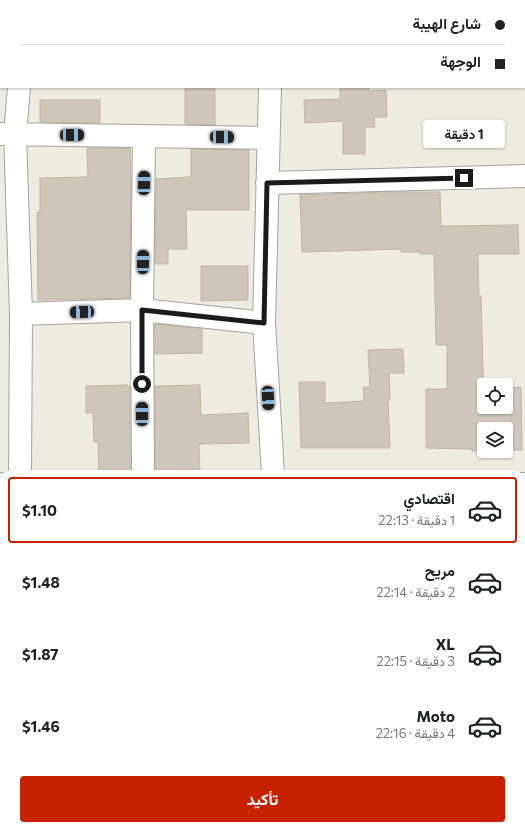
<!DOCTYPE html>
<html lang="ar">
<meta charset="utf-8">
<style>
:root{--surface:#fff;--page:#f2f2f2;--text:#202124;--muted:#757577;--line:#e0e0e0;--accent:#c62200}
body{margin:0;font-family:Commissioner,Vazirmatn,sans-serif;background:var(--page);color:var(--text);direction:rtl;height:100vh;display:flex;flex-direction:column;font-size:15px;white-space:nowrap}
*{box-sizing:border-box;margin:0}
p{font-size:13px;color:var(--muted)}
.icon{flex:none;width:22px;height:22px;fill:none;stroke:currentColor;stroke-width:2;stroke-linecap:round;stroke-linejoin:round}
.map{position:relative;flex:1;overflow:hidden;direction:ltr}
.sheet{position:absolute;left:0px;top:470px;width:525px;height:360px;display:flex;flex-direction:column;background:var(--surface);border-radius:12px 12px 0 0;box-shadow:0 1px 3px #0004;direction:rtl}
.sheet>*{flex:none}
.banner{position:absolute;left:0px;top:0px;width:525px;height:88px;box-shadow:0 1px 3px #0004;direction:rtl;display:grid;align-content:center;height:88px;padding:0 20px;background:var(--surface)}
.controls{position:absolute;left:477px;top:378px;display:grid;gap:8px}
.controls a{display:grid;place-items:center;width:36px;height:36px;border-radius:4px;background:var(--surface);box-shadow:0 1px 3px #0004;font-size:20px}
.end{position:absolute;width:18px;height:18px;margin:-9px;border:5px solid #1b1b1b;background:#fff;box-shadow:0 0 0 2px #fff}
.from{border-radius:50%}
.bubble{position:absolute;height:28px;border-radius:4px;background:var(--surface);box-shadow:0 1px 3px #0004;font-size:13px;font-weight:700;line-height:28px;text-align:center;direction:rtl}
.car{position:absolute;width:12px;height:24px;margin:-12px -6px;border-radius:5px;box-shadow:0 0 3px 1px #0007;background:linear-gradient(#222 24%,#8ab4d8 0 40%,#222 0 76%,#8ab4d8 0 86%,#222 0)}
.banner b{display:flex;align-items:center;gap:14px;height:38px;font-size:15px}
.banner b+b{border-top:1px solid var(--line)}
.banner i{width:10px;height:10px;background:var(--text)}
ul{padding:7px 0 0;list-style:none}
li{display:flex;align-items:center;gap:12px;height:66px;margin:0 8px 6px;padding:0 12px;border:2px solid transparent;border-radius:4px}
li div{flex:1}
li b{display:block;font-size:15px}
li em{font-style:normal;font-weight:700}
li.current{border-color:var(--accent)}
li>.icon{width:36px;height:36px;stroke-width:1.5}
.button{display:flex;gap:8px;margin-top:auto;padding:8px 20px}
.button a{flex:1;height:46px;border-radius:4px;background:var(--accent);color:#fff;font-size:16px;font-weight:700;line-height:46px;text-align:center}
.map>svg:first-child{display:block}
.building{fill:#cec6b8;stroke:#c1b4a1}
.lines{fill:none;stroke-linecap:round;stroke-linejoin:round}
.minor-casing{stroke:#a2a2a2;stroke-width:24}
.minor{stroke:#fff;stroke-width:22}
.route{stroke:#1b1b1b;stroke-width:5}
</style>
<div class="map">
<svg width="525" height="830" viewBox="0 0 525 830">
<rect width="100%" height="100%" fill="#eeecdf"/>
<path class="building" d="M185 87H215V125L185 124Z
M340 87H369V91L386 90 387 117H374L375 127H365V154H343V121L305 123 304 100 340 99Z
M40 100H100V123L40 122Z
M87 148H130L131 180 130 298 38 300 37 212H40V178L88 177Z
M191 149 249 150V210H186L187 249H168V264H155L156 179 191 177Z
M392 192H440L441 226 518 225 519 254H478L479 296H481L484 407H506V388L521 387 522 450H506V429H484V451H472V449L426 448V389H447V345H436L434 254H420V252H401V249L302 252 300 195Z
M201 266H248V300L201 301Z
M155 324 202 329V353L155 354Z
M403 349 404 373H389L390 400H388L390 448H301L299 382H325V403L364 401 363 387H370L368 350Z
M128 385V387L130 386V474H99L98 442H94L93 413H86V386Z
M200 385 201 415 248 413 249 443 199 444 200 474H155V386Z"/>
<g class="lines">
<g class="minor-casing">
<path id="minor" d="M25 1V0
M274 1V0
M19 87 15 134 21 314 20 474
M270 87 264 323 273 474
M1 134 268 138
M267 183 525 176
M21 314 142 310 264 323
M143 474 142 310 144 136
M0 484 4 485
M521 484H525
M0 660H4
M521 670H525
M143 826V830
M278 826V830
M15 830V826"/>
</g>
<use href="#minor" class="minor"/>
</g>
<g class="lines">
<path class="route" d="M142 384V310L264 323 267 183 464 178"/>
</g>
</svg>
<div class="controls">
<a><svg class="icon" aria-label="locate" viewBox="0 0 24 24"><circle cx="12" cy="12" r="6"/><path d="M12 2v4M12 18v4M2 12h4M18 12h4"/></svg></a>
<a><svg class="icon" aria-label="layers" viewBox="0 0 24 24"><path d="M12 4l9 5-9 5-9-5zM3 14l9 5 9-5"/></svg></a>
</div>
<i class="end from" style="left:142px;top:384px"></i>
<i class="end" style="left:464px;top:178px"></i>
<div class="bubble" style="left:423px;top:120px;width:82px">1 دقيقة</div>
<i class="car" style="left:72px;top:135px;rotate:90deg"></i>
<i class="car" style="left:222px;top:137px;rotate:91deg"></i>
<i class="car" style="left:144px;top:183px;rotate:1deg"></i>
<i class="car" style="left:143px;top:262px;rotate:1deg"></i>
<i class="car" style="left:82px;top:312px;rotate:268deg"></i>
<i class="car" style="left:268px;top:398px;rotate:177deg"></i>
<i class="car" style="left:142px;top:414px;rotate:0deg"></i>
<div class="banner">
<b><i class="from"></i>شارع الهيبة</b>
<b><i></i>الوجهة</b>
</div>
<section class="sheet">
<ul>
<li class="current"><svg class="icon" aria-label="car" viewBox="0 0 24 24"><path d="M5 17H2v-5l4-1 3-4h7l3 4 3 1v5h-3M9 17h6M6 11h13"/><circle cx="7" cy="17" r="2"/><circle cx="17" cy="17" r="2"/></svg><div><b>اقتصادي</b><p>1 دقيقة · 22:13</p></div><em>$1.10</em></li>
<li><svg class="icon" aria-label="car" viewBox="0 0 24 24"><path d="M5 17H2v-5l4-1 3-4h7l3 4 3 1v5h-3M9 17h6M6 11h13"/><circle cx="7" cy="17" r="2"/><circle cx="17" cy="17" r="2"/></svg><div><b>مريح</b><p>2 دقيقة · 22:14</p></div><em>$1.48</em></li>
<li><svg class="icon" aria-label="car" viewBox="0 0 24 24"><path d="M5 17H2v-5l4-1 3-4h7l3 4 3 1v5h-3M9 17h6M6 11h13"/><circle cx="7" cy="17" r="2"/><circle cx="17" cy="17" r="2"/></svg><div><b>XL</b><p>3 دقيقة · 22:15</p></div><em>$1.87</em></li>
<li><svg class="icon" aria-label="car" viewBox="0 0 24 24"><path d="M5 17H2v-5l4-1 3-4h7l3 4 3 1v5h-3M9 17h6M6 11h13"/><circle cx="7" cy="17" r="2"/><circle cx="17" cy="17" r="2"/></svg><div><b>Moto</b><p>4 دقيقة · 22:16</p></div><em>$1.46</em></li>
</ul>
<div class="button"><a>تأكيد</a></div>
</section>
</div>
